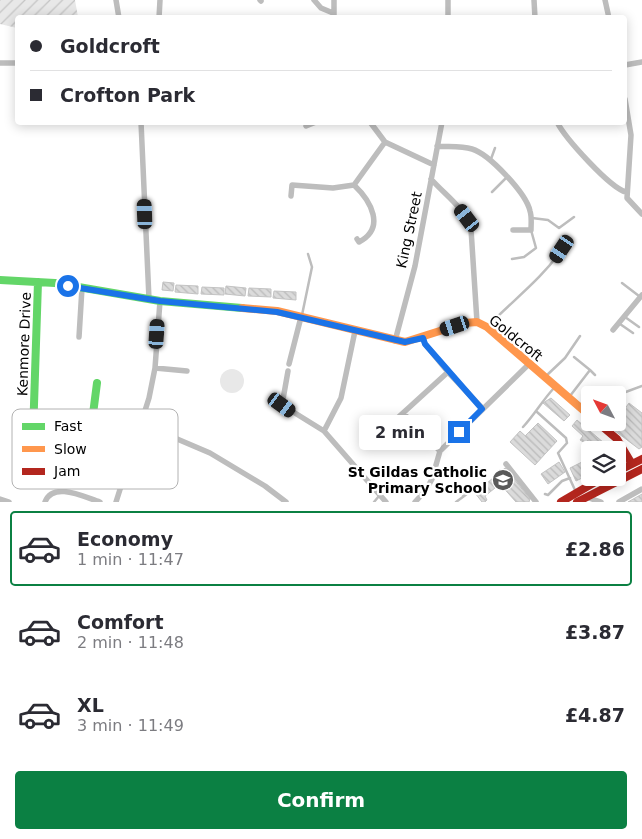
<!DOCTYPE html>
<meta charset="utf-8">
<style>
:root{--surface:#fff;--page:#f2f2f3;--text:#2b2b33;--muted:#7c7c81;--line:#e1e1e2;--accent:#0b8043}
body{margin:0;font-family:"DejaVu Sans",sans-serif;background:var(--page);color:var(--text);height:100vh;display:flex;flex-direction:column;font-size:19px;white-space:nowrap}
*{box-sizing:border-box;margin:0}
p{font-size:16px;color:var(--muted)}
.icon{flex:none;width:28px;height:28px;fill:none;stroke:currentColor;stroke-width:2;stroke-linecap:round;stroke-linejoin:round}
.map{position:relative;height:502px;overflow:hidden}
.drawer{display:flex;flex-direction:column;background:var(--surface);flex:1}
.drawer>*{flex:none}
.guide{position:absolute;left:15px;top:15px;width:612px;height:110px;border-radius:5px;box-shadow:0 2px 12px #0003;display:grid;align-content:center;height:110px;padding:0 15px;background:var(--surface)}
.needle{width:32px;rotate:311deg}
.controls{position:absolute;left:581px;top:386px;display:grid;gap:10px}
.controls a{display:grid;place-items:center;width:45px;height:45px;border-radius:5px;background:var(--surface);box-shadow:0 2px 12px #0003;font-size:25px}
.end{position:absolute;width:22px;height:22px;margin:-11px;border:6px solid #1a73e8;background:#fff;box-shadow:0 0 0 2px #fff}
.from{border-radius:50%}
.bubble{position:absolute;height:35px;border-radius:5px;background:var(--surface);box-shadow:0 2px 12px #0003;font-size:16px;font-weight:700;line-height:35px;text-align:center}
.car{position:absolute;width:15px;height:30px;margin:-15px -8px;border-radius:6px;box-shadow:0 0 4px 1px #0007;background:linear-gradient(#222 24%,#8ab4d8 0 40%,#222 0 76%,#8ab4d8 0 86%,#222 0)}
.guide b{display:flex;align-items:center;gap:18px;height:48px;font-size:19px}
.guide b+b{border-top:1px solid var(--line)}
.guide i{width:12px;height:12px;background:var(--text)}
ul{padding:9px 0 0;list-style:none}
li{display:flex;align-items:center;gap:15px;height:75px;margin:0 10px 8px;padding:0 5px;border:2px solid transparent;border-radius:5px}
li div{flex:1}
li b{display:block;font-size:19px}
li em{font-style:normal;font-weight:700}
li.on{border-color:var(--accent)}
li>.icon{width:45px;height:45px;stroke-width:1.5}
.button{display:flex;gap:10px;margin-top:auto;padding:10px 15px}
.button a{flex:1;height:58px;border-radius:5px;background:var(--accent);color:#fff;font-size:20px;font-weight:700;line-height:58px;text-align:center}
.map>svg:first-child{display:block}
.park{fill:#e8e8e8}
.garden{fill:url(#garden-furrows)}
.building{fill:url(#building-back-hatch);stroke:#c3c3c3}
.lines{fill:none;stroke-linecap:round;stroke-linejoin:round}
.lane{stroke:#bdbdbd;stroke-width:2.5}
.street{stroke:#bdbdbd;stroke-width:5.5}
.fast{stroke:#63d668;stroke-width:8}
.slow{stroke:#ff974d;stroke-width:8}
.jam{stroke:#b3261e;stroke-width:8}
.route{stroke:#1a73e8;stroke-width:6}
.labels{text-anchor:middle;stroke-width:4.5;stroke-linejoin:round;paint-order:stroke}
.street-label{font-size:14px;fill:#000;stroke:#fff}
.poi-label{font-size:14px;font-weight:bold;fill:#000;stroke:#fff;text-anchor:end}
.key{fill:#fff;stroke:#b2b2b2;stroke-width:1}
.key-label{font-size:14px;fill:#000}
</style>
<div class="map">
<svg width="642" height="502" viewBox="0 0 642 502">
<defs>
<pattern id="garden-furrows" width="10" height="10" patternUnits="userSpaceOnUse" patternTransform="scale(1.25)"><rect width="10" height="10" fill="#e8e8e8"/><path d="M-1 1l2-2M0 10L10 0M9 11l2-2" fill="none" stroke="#c5c5c5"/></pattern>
<pattern id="building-back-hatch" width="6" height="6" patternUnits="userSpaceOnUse" patternTransform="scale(1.25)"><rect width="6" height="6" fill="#dbdbdb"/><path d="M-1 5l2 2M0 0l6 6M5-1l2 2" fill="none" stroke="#bababa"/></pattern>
</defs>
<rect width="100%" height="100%" fill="#fff"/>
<path class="park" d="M220 381a12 12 0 1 1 24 0a12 12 0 1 1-24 0Z"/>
<path class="garden" d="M0 0H75L78 17 18 18 17 28 0 24Z"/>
<path class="building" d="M163 282 174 283 173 291 162 290Z
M176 285 198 286V294L175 292Z
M226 286 246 288 245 296 225 294Z
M202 287 224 288V295L201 294Z
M249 288 271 289V297L248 296Z
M274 291 296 292V300L273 298Z
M551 398 570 415 564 421 543 403Z
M629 403 642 413V447L639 449 610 427 614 422H618V418Z
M577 420 604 443 599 449 594 445 592 447 588 440 585 443 580 440 583 436 572 426Z
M538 423 557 441 545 454 525 436Z
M520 431 545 454 535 465 510 442Z
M588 459 590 474 576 481 570 468Z
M559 462 565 472 548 484 541 474Z
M505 468 530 499 529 502H516L500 484 485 496 487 500 485 502H482L475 493Z
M642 494V502H628Z"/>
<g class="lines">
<path class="lane" d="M457 122H487
M491 159 495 148
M492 192 507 177
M532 218 548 220 559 228 574 217
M512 259 524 257 536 248 531 230
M622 283 639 296
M302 315 312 267 308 254
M625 317 639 327
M620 324 633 333
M488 326C513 300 542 279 562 249
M590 370 595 375
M546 376 565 358 580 336
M570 396 590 370 574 357
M618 400 623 393 642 386
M537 412 566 438 567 443 558 453 575 490
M523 427C535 414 542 401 554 388
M455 486 464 496
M545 494 548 495 562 481 570 478
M374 502 379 496
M456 502 471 491"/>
<path class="street" d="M116 0 119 18
M260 0 261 1
M314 0 321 8 333 13
M334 0V18
M534 0 535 18
M605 0 609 18
M159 18 160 0
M448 18V0
M0 63H18
M625 65 642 62
M625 99 631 135 627 198 642 214
M141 122 149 299
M370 122 385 142 434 165
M557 122C565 138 610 188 626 192
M306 126 316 122
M437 146C448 147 461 146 472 149 489 154 526 193 530 211 532 217 531 224 531 230H513
M431 179C446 196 464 207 471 229L477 322
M354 185C371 201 386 228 359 242L357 239
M291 196 292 185 333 188 354 185 385 142
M613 330 642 295
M79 337 82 288
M395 341 415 266 442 122
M289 364 301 317
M155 368 187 371
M288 371 282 405 324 431 386 502
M448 372 483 409
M403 413 448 372 425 344 423 338
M142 424 210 453 265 486 286 502
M384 430 403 413 440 451
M324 431 341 398 355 331
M506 464 536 502
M589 498 601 502
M0 499 9 502
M45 502C53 481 84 497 100 502
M116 502 149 398 155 368 160 301
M415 502 426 490 432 479 440 451 529 364
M619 502 642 489"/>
<path class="fast" d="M0 280 55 283 160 301 242 308
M38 282 33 435 38 442 83 448 89 445 97 383"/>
<path class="slow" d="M242 308 277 311 405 342 465 323 477 322 487 327 590 416"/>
<path class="jam" d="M597 422 617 439 632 464
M618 471 642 459
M561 502 602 478
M577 502 642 469"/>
</g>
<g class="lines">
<path class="route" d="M68 286 160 301 277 312 405 342 423 338 425 344 482 409 459 432"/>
</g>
<defs>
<g id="school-disc" transform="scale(1.125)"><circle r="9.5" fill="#595959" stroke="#fff"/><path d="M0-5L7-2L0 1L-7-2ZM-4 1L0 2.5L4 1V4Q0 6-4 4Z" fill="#fff"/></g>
</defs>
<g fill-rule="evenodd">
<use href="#school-disc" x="503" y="480"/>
</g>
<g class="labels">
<g class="street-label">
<text transform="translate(409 230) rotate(-78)" y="5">King Street</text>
<text transform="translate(516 338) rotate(39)" y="5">Goldcroft</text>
<text transform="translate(24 344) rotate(-88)" y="5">Kenmore Drive</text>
</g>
<g class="poi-label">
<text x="487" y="477">St Gildas Catholic<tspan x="487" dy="16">Primary School</tspan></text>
</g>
</g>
<rect x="12" y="409" width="166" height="80" rx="8" class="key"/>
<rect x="22" y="423" width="23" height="7" fill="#63d668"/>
<rect x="22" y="446" width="23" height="6" fill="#ff974d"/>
<rect x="22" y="468" width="23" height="7" fill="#b3261e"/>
<g class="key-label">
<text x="54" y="431">Fast</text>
<text x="54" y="454">Slow</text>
<text x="54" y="476">Jam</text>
</g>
</svg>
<div class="controls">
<a><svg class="needle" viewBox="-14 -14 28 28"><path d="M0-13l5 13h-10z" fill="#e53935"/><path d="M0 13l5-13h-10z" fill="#7c7c81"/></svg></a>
<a><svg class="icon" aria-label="layers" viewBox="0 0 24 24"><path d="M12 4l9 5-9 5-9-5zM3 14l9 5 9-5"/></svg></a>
</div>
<i class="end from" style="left:68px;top:286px"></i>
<i class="end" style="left:459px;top:432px"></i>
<div class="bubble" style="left:359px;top:415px;width:82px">2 min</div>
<i class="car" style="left:145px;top:214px;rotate:358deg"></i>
<i class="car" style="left:467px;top:218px;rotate:323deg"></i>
<i class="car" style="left:562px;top:249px;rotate:214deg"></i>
<i class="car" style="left:455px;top:326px;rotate:252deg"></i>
<i class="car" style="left:157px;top:334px;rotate:4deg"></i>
<i class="car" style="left:282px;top:405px;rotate:126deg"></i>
<div class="guide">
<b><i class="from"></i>Goldcroft</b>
<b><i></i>Crofton Park</b>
</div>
</div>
<section class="drawer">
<ul>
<li class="on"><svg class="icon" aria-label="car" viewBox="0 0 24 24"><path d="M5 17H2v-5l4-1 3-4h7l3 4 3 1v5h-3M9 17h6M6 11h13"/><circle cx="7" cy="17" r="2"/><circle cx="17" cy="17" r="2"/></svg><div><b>Economy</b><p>1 min · 11:47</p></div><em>£2.86</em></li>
<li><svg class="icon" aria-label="car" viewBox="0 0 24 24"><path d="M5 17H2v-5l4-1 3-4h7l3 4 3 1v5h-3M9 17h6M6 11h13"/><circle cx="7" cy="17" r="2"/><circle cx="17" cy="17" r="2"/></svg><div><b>Comfort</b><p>2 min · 11:48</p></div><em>£3.87</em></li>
<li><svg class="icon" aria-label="car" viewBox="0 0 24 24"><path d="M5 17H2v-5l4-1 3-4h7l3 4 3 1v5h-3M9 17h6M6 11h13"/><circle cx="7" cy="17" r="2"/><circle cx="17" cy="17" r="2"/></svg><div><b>XL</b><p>3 min · 11:49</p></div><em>£4.87</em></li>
</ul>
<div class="button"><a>Confirm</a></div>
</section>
